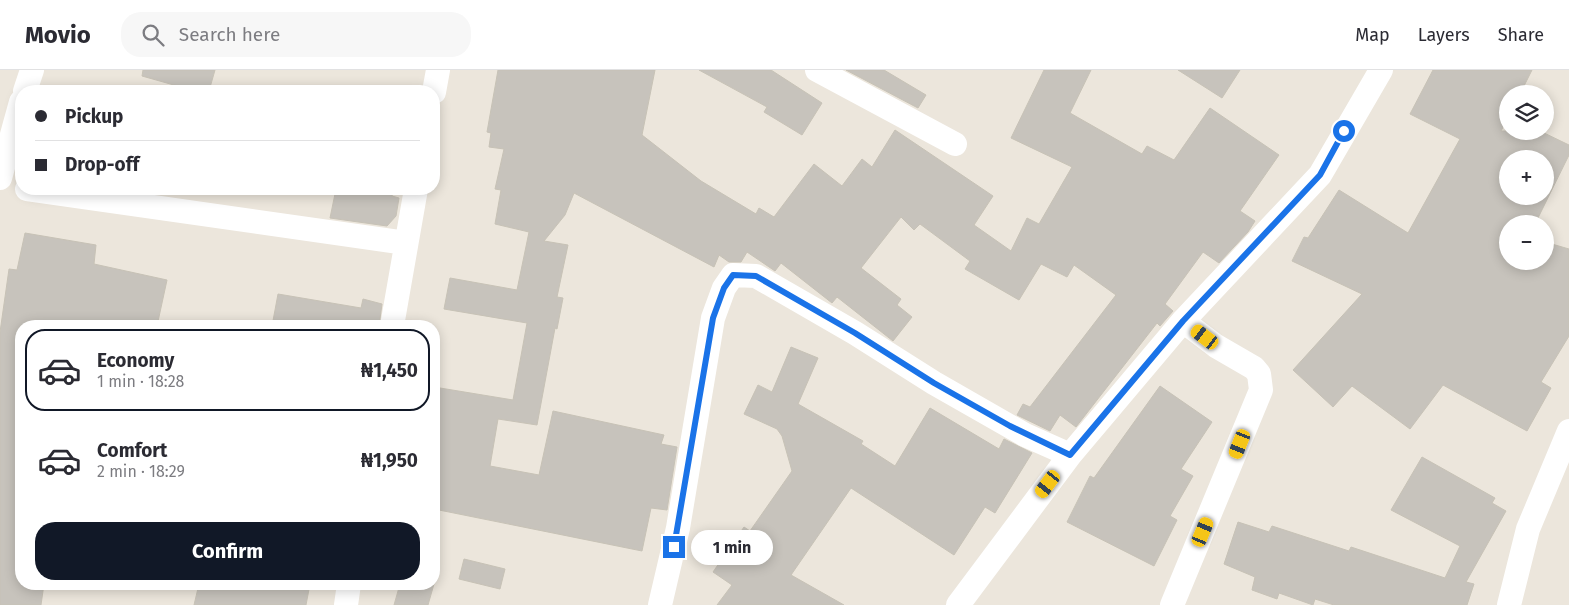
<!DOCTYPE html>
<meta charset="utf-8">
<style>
:root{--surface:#fff;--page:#f7f7f7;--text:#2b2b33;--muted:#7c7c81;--line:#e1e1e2;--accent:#111827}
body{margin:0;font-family:"Fira Sans",sans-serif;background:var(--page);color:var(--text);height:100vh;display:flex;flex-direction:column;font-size:19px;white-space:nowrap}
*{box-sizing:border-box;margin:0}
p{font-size:16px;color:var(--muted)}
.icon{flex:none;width:28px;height:28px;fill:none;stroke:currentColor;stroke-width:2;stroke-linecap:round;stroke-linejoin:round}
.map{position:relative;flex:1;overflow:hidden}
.details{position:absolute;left:15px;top:250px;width:425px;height:270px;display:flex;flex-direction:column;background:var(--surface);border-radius:20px;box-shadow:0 2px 12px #0003}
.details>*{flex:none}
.hud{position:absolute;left:15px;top:15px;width:425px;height:110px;border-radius:20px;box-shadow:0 2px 12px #0003;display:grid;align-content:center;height:110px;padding:0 20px;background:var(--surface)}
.buttons{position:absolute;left:1499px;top:15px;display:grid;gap:10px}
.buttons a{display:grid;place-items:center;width:55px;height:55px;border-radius:50%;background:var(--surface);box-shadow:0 2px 12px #0003;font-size:25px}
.end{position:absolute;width:22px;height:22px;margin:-11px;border:6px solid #1a73e8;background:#fff;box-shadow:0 0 0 2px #fff}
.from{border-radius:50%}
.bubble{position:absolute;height:35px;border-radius:18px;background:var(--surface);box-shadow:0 2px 12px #0003;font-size:16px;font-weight:700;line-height:35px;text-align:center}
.car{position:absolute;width:15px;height:30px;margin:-15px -8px;border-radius:6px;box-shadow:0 0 4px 1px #0007;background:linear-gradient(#f5c518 24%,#345 0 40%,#f5c518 0 76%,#345 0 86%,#f5c518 0)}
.hud b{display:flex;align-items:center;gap:18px;height:48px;font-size:19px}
.hud b+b{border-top:1px solid var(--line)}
.hud i{width:12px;height:12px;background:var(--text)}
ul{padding:9px 0 0;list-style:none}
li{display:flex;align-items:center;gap:15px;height:82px;margin:0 10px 8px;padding:0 10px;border:2px solid transparent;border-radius:20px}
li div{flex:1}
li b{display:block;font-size:19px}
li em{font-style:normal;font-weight:700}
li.active{border-color:var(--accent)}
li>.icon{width:45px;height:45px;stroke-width:1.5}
.primary-button{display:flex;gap:10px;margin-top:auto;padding:10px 20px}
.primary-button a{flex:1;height:58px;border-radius:20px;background:var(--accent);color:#fff;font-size:20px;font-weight:700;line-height:58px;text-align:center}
header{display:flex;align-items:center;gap:30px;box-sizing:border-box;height:70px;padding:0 25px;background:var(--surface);border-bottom:1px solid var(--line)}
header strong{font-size:24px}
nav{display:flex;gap:28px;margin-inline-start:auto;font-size:18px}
.search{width:350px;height:45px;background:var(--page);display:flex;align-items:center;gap:12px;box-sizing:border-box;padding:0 18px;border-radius:20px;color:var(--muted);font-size:19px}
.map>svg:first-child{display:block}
.building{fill:#c7c3bc;stroke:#c7c2b6;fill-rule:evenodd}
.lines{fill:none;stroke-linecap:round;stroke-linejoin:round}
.minor{stroke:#fff;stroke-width:24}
.route{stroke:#1a73e8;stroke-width:6}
</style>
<header>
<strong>Movio</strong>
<div class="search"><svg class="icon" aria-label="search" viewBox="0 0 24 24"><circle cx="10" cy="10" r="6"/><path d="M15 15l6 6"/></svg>Search here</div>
<nav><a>Map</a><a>Layers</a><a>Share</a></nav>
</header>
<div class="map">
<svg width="1569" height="535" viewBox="0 0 1569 535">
<rect width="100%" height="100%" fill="#ece6dc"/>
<path class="building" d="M143 0H215L209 21H195L142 6Z
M498 0H655L642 65 701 111 756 144 759 138 774 147 814 94 842 116 862 89 872 97 895 60 993 126 974 155 1011 181 1027 148 1039 154 1072 97 1011 68 1044 0H1091L1070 43 1142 84 1147 76 1174 90 1210 38 1279 85 1240 141 1255 151 1248 162 1219 193 1203 182 1165 234 1173 241 1160 256 1157 253 1076 357 1060 345 1050 361 1017 345 1023 334 1030 337 1116 225 1074 195 1067 207 1041 194 1019 230 965 199 970 191 920 154 914 160 901 147 861 198 901 229 897 235 912 247 893 271 837 227 832 233 781 193 775 201 747 182 741 192H729L719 185 714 197 574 123 565 145 544 171 568 175 557 227 563 228 557 259 555 258 537 355 498 349 490 396 539 405 553 341 664 365 661 374 677 377 667 440 651 438 642 481 434 439V317L513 330 527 253 444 239 450 208 517 220 529 162 495 154 501 120 495 119 504 79 489 77 491 63 487 62Z
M699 0H771L822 33 802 65 764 42 767 37Z
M846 0H884L926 25 918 38Z
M1178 0H1240L1222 28Z
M1433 0H1532L1520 24H1508V48L1501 61H1540L1569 75V85L1535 154H1508V191H1545V172L1569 179V266L1541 312 1551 318 1527 361 1443 315 1410 359 1352 316 1333 337 1293 300 1362 224 1292 191 1304 167 1308 168 1339 120 1408 163 1460 69 1410 44ZM1508 89H1545V126H1508Z
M336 119H393L392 126 399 128 396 146 387 156 330 148Z
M25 163 96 175 94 194 167 210 157 256H21V514H44L41 535H0V262L9 199 17 200Z
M278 224 361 238 363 229 382 234 379 256H272Z
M791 277 818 288 798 334 863 371 861 374 895 396 930 338 999 379 1004 369 1032 383 995 443 985 437 954 485 851 418 791 505 844 535H717L732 515 713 502 744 457 750 461 792 401 782 366 777 359 744 344 758 315 772 322Z
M1160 316 1212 352 1181 399 1193 406 1170 446 1177 450 1154 496 1067 452 1090 406 1094 408Z
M1422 387 1495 428 1492 433 1506 441 1466 512 1474 514 1467 535H1334L1315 529 1313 535 1279 523 1277 529 1252 520 1255 507 1224 494 1238 452 1269 462 1272 456 1349 481 1351 477 1445 508 1460 476 1391 440Z
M464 489 505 499 500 519 459 509Z
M199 514H310L306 535H194Z
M400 514H434L428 535H394Z"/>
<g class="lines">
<path class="minor" d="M817 0 955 74
M25 21 32 0
M434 22 438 0
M0 108 21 32
M27 119 406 173
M392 256 416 119
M346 535 349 514
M660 535 678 458 713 248 724 218 733 205 756 206 855 263 934 313 1025 365 1070 385
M958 535 1070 385 1183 251 1320 105 1381 0
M1172 535 1261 320 1259 304 1254 298 1216 276 1183 251
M1509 535 1528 459 1569 361"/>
</g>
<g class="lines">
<path class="route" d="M674 477 713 248 724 218 733 205 756 206 855 263 934 313 1010 356 1070 385 1183 251 1320 105 1344 61"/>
</g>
</svg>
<div class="buttons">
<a><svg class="icon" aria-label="layers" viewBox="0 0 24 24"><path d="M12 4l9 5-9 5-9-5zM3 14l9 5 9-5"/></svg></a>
<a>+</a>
<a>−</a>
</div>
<i class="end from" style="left:1344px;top:61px"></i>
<i class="end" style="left:674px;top:477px"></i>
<div class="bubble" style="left:691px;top:460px;width:82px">1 min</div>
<i class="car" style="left:1205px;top:267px;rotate:307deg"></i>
<i class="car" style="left:1240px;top:374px;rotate:202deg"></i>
<i class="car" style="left:1048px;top:414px;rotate:217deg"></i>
<i class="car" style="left:1203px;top:462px;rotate:23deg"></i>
<div class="hud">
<b><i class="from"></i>Pickup</b>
<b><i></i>Drop-off</b>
</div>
<section class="details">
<ul>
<li class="active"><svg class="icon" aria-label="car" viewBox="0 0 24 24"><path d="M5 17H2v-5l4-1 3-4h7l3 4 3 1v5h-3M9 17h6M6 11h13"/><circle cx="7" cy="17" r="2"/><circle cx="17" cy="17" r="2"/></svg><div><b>Economy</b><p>1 min · 18:28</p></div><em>₦1,450</em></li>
<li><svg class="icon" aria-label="car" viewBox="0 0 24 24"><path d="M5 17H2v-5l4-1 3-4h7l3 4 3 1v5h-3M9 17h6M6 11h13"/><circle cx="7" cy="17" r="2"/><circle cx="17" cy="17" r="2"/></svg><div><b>Comfort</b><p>2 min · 18:29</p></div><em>₦1,950</em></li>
</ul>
<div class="primary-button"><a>Confirm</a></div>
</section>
</div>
